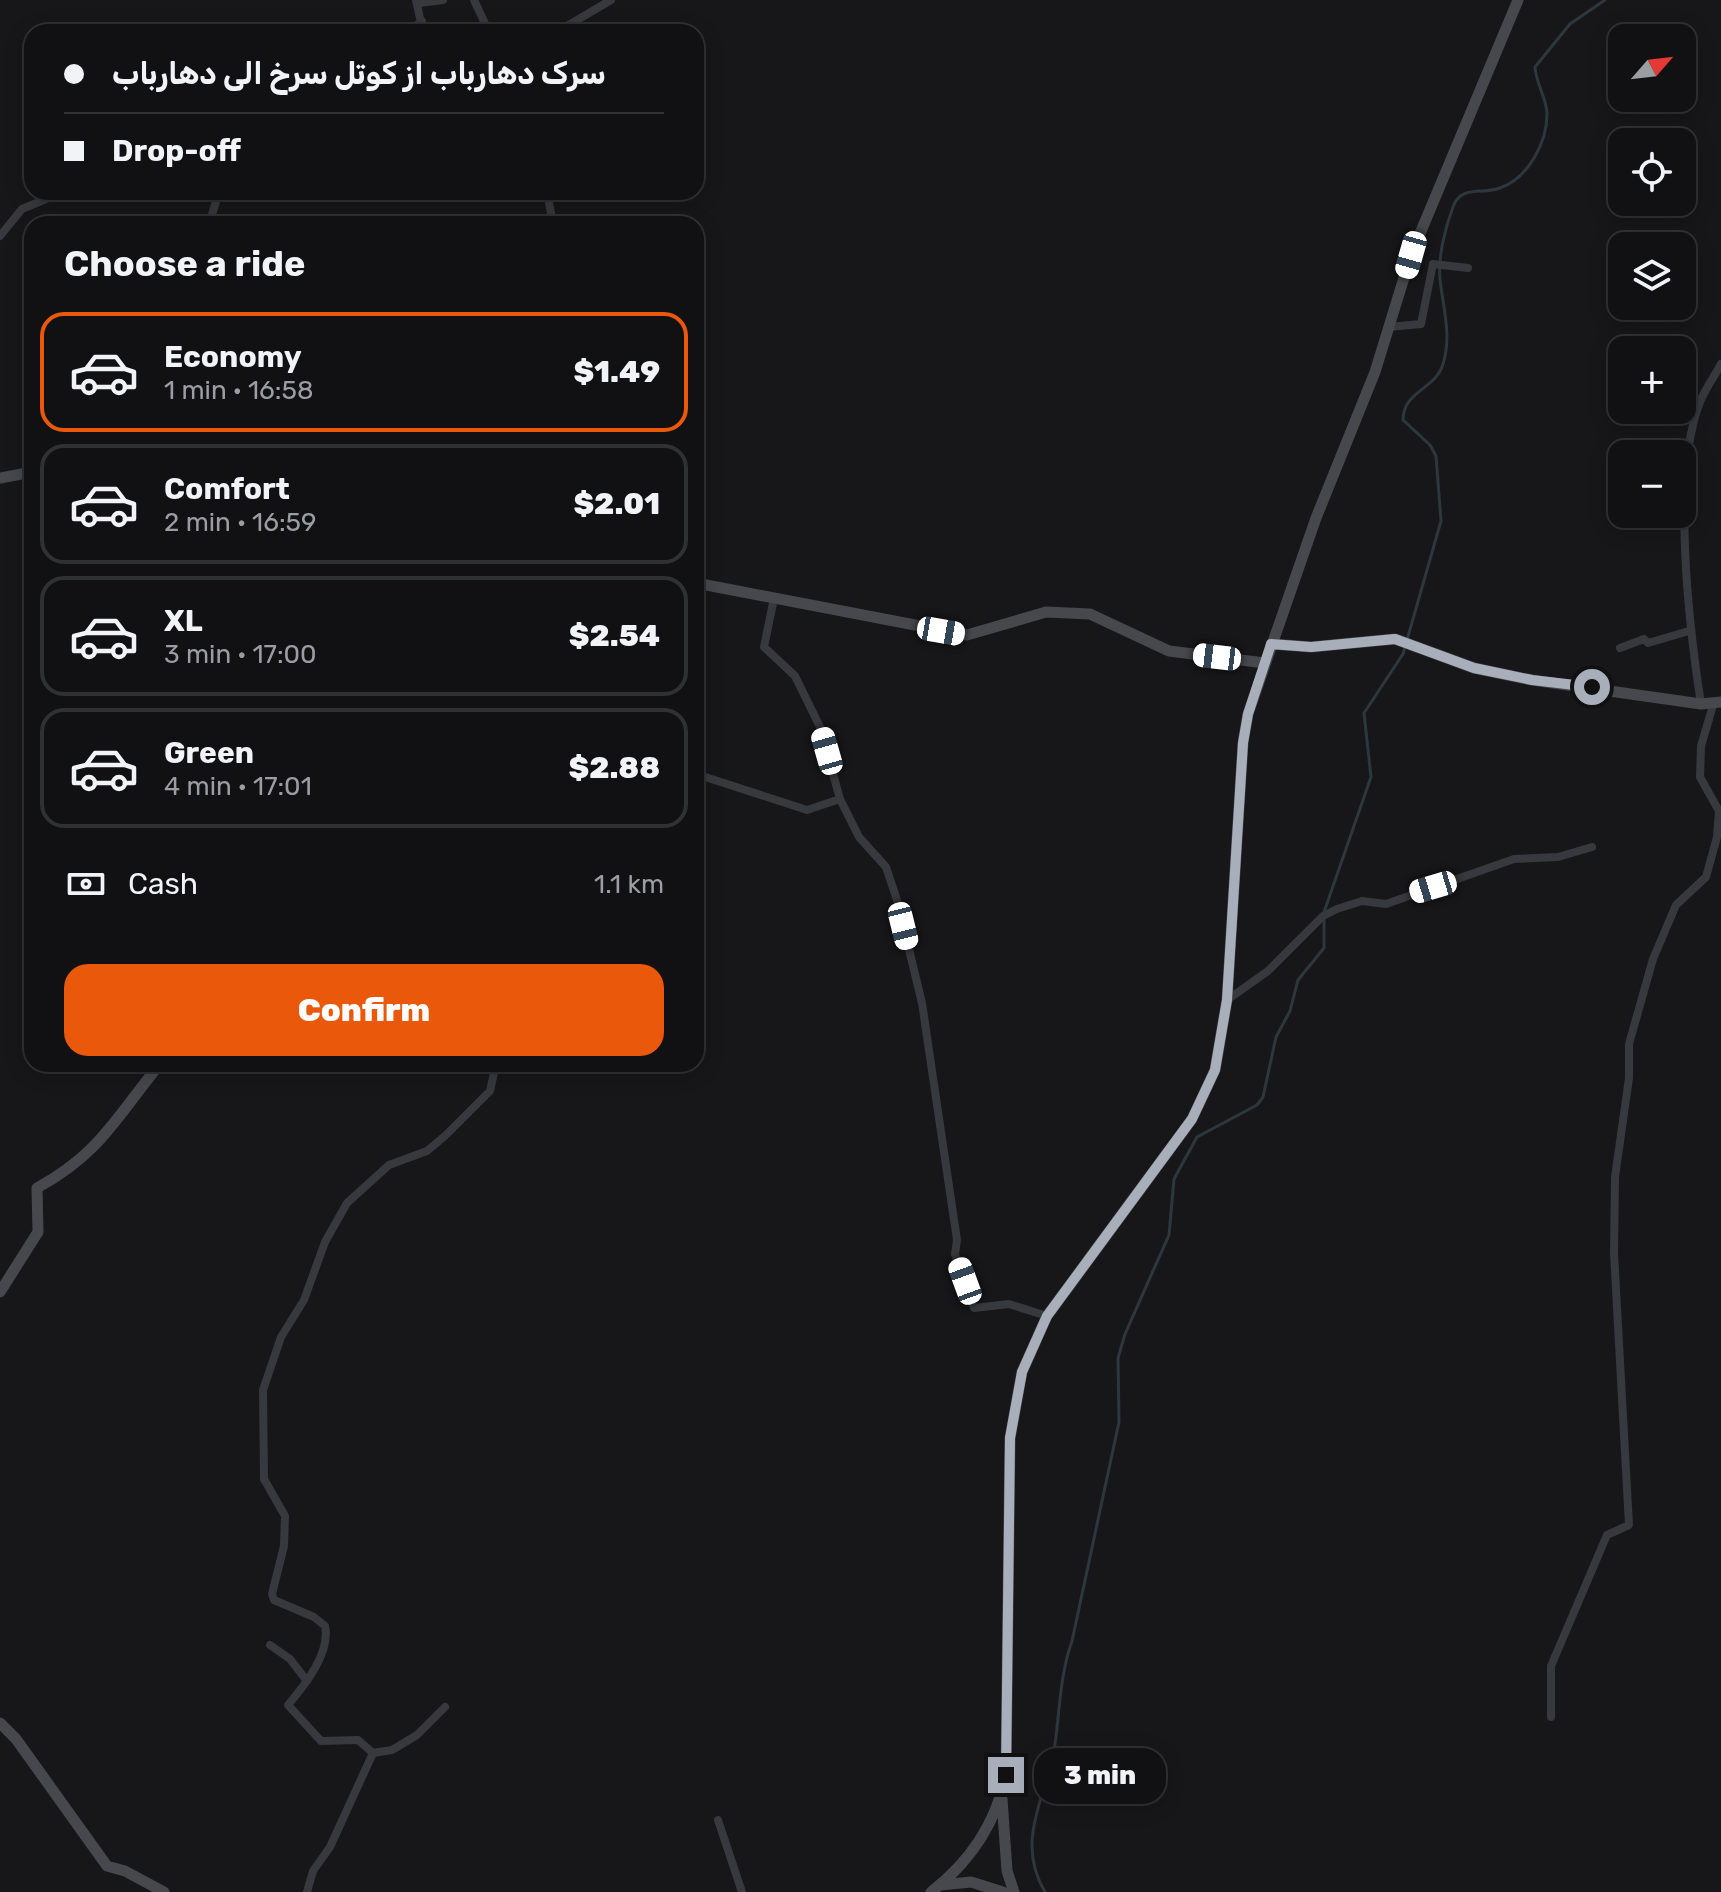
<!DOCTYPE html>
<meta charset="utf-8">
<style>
:root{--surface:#111113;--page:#1e1f21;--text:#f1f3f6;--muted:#9c9da0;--line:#303133;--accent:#ea580c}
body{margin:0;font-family:Rubik,Vazirmatn,sans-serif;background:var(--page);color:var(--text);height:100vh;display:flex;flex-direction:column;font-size:30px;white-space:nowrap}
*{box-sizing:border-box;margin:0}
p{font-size:26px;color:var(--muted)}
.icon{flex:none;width:44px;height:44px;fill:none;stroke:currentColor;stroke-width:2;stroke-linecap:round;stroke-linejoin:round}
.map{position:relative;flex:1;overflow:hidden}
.side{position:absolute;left:24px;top:216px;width:680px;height:856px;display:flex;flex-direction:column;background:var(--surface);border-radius:24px;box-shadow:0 4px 20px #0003,0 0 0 2px var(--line)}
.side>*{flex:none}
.hud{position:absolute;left:24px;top:24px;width:680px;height:176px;border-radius:24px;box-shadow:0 4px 20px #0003,0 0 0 2px var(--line);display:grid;align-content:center;height:176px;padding:0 40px;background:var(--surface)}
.needle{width:52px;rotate:62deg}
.tools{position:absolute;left:1608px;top:24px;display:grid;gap:16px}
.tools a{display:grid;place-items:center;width:88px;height:88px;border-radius:16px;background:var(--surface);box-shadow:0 4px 20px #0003,0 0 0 2px var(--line);font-size:40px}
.end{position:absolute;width:36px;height:36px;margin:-18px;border:10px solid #a9afba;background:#111;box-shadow:0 0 0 4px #111}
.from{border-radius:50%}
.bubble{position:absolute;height:56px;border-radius:24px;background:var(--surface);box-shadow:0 4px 20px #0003,0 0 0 2px var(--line);font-size:26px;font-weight:800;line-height:56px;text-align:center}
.car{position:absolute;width:24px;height:48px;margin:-24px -12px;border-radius:10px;box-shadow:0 0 6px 2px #0007;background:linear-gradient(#fff 24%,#345 0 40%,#fff 0 76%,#345 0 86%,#fff 0)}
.hud b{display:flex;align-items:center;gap:28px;height:76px;font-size:30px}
.hud b+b{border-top:2px solid var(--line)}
.hud i{width:20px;height:20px;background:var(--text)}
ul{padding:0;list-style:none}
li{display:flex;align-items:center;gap:24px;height:120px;margin:0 16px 12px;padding:0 24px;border:4px solid var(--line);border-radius:24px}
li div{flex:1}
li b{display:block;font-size:30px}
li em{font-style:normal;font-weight:800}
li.current{border-color:var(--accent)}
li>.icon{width:72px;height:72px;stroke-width:1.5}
h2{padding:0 40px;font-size:36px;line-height:96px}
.pay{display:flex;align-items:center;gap:20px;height:88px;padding:0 40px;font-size:30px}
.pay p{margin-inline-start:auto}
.button{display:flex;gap:16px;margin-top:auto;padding:16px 40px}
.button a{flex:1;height:92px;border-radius:24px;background:var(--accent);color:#fff;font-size:32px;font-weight:800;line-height:92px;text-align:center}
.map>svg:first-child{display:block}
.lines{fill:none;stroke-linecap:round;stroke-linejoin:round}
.stream{stroke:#2c373e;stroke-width:3}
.street{stroke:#38393e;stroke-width:8}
.secondary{stroke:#46484e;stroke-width:11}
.route{stroke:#a9afba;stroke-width:10}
</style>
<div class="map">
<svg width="1721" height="1892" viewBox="0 0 1721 1892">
<rect width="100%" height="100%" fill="#171719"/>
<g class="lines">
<path class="stream" d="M1324 912 1371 777 1364 713 1403 654 1441 521 1436 456 1430 445 1403 420C1403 391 1436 389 1443 364 1452 335 1443 308 1440 279 1438 257 1445 228 1453 207 1461 184 1483 195 1500 188 1528 178 1547 143 1547 114 1547 99 1536 84 1535 67L1570 24 1605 0
M1045 1892C1014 1840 1047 1797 1055 1744 1060 1708 1060 1675 1072 1641L1119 1422 1118 1358 1125 1334 1169 1235 1174 1179 1197 1137 1257 1105 1263 1097 1276 1037 1290 1011 1298 980 1324 948V920"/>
<path class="street" d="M416 0 423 32
M474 0 489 32
M419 3 443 0
M406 32 422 21
M544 32 562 29 611 0
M547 192 553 224
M209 224 219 192
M0 236 22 209 63 192
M1389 327 1421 324 1433 264 1468 268
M774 598 764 647 795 676 820 727 840 799 859 837 886 867 897 900 922 1003 957 1240 955 1254 974 1308 1009 1304 1047 1316
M1620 648 1644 639 1648 643 1689 631
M1701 704C1689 626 1671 475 1700 402 1705 389 1714 377 1721 364
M696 774 807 810 840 799
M1227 1000 1268 971 1323 916 1337 909 1362 901 1386 904 1514 859 1558 857 1592 847
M270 1645 290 1659 307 1681
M1551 1717V1666L1607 1535 1629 1525 1614 1253 1615 1177 1629 1078V1044L1653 959 1676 905 1706 877 1717 837 1719 811 1700 777 1701 746 1714 702
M373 1753 358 1740 321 1741 288 1705C304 1686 331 1653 325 1626L314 1617 274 1600 272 1594 284 1546 285 1516 264 1479 263 1390 281 1337 304 1300 325 1242 347 1203 389 1165 427 1151 446 1135 490 1091 496 1064
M718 1820 742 1892
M307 1892 313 1871 330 1847 373 1753 392 1750 417 1735 445 1707"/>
<path class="secondary" d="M0 478 32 472
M696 583 967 635 1046 612 1090 614 1169 651 1265 663
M1271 644 1311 647 1395 639 1474 668 1532 680 1701 704 1721 702
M0 1292 38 1232 37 1188C101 1153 116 1117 160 1064
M0 1723 16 1739 107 1866 125 1871 164 1892
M1002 1799 1007 1871 1014 1892
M941 1885 971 1882 1003 1892
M931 1892C970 1862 996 1823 1006 1775L1010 1438 1022 1372 1047 1316 1192 1119 1215 1070 1227 1000 1243 743 1248 714 1316 518 1375 372 1411 255 1518 0"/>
</g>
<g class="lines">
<path class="route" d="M1006 1775 1010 1438 1022 1372 1047 1316 1192 1119 1215 1070 1227 1000 1243 743 1248 714 1271 644 1311 647 1395 639 1474 668 1532 680 1592 687"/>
</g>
</svg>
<div class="tools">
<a><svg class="needle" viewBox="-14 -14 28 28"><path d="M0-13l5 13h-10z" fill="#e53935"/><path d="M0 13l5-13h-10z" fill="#9c9da0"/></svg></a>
<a><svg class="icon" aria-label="locate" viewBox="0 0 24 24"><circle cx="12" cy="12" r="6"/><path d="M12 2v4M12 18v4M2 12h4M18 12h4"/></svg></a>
<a><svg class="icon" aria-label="layers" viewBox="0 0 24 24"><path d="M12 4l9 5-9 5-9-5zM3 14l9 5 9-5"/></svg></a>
<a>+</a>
<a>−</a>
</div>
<i class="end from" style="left:1592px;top:687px"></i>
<i class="end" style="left:1006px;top:1775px"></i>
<div class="bubble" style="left:1034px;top:1748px;width:132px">3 min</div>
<i class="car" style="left:1411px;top:255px;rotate:196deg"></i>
<i class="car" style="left:941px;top:631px;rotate:100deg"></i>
<i class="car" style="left:1217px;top:657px;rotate:277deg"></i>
<i class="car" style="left:827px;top:751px;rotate:344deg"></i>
<i class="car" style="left:1433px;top:887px;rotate:253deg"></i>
<i class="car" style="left:903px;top:926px;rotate:166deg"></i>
<i class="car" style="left:965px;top:1281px;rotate:340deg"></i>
<div class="hud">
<b><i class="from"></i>سرک دهارباب از کوتل سرخ الی دهارباب</b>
<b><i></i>Drop-off</b>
</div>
<section class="side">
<h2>Choose a ride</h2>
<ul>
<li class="current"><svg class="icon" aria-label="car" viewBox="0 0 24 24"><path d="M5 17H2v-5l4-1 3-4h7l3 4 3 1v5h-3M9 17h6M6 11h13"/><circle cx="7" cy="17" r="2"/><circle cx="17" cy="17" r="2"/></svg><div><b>Economy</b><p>1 min · 16:58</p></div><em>$1.49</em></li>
<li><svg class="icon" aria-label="car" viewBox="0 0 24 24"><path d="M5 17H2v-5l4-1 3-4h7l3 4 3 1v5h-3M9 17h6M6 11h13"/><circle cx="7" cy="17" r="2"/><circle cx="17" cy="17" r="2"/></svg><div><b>Comfort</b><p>2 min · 16:59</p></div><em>$2.01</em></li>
<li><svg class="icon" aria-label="car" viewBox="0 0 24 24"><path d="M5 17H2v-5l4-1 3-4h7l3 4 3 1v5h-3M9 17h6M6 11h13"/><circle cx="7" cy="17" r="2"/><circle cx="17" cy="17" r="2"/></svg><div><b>XL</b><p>3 min · 17:00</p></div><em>$2.54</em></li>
<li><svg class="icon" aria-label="car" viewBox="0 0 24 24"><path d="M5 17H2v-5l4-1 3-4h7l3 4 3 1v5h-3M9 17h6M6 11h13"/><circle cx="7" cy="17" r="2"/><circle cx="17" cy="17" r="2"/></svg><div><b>Green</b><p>4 min · 17:01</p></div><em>$2.88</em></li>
</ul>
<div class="pay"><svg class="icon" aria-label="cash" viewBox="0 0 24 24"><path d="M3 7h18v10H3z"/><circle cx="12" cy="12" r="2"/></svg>Cash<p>1.1 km</p></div>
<div class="button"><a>Confirm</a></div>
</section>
</div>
